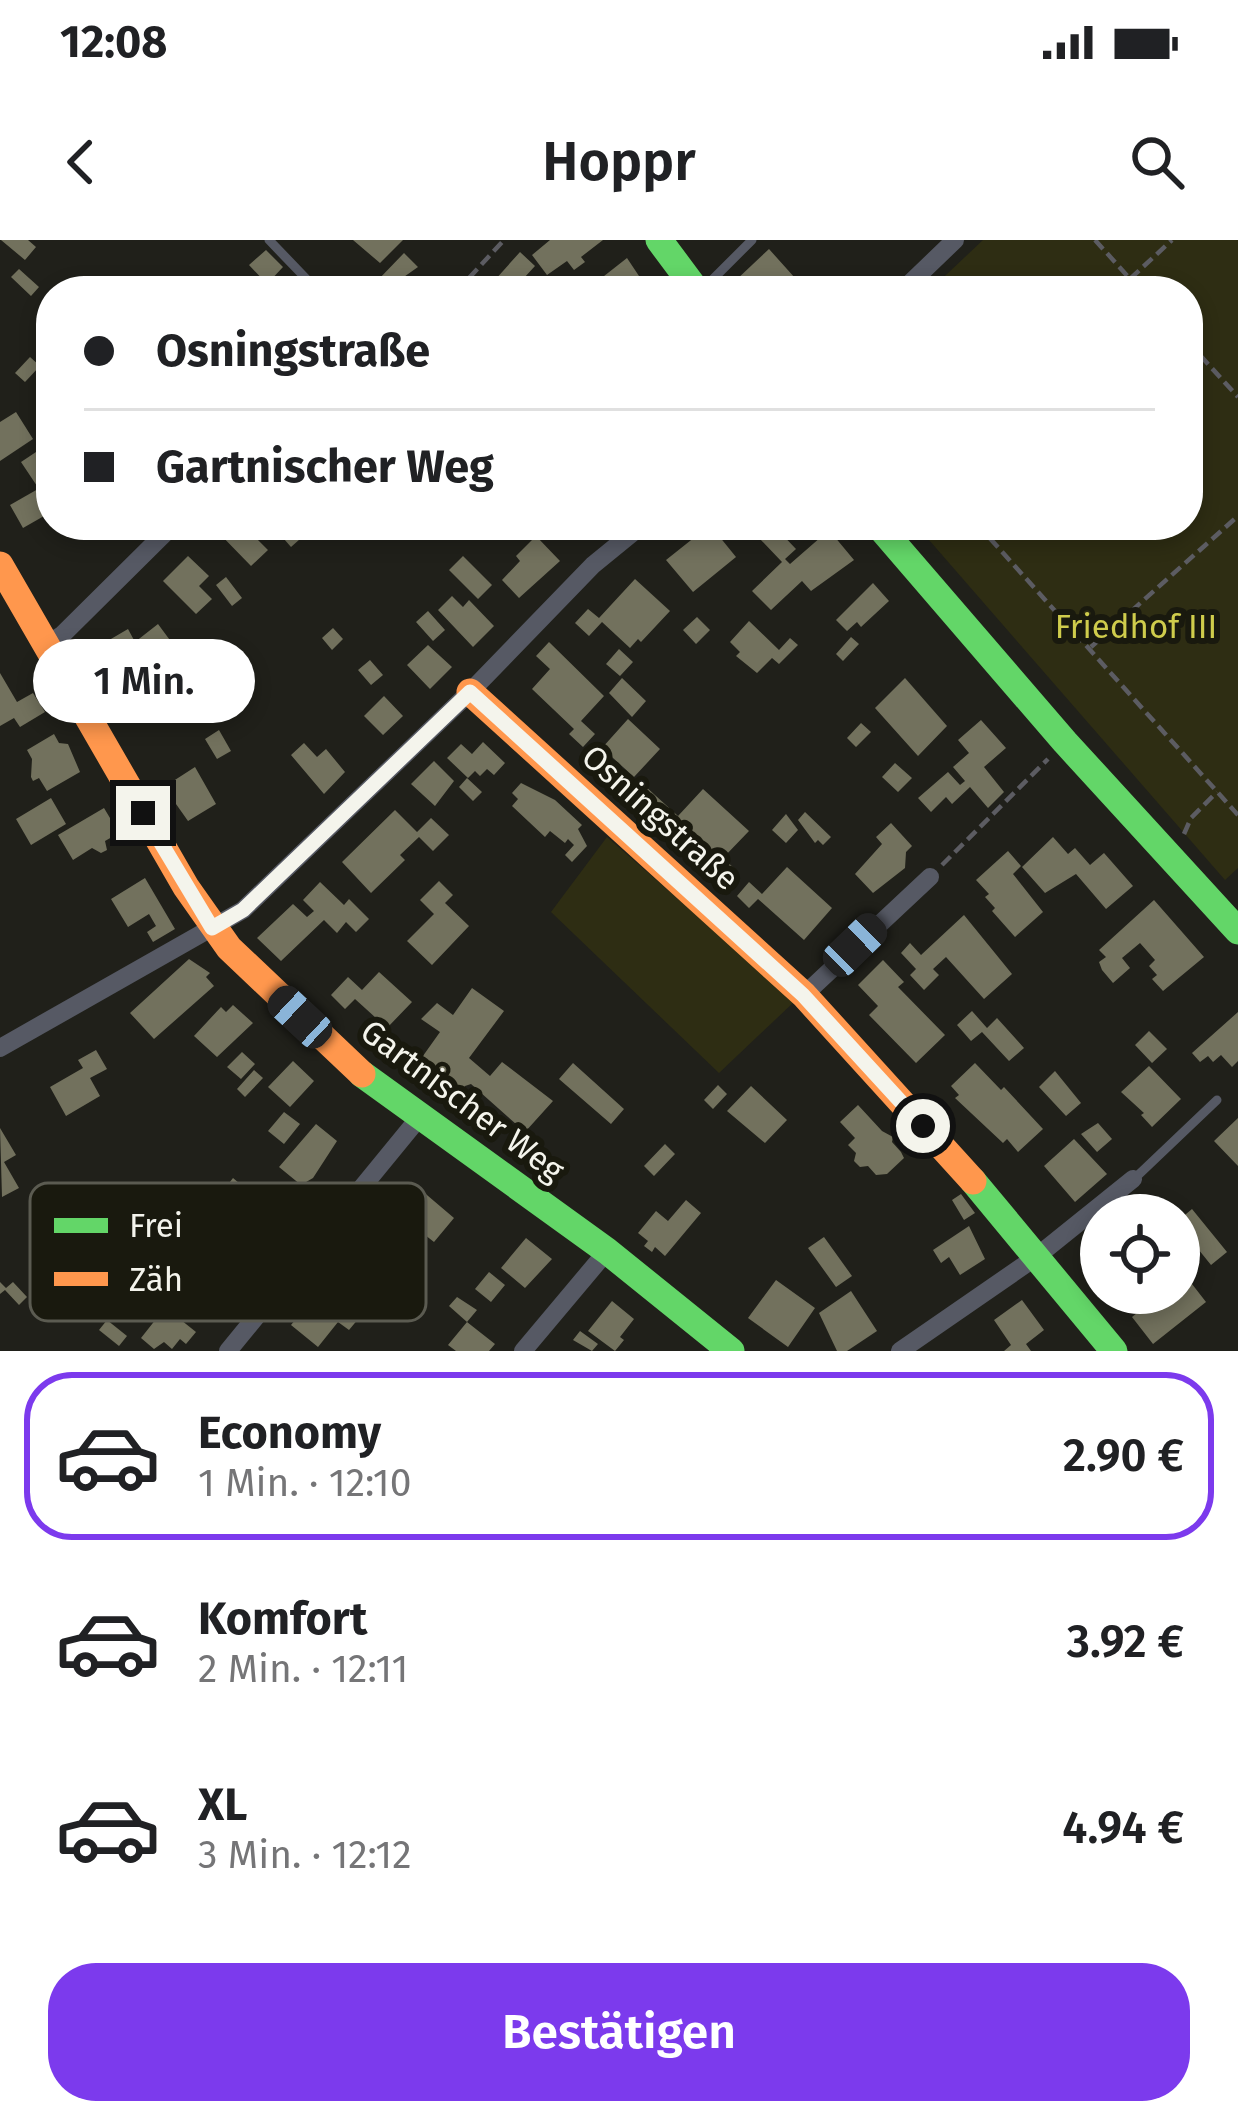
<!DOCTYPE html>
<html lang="de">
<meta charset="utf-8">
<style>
:root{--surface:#fff;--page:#f6f6f6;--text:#202124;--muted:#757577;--line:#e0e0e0;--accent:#7c3aed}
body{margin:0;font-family:"Fira Sans",sans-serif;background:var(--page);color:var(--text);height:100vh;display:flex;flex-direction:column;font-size:45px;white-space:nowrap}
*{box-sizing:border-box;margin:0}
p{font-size:39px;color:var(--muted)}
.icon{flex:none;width:66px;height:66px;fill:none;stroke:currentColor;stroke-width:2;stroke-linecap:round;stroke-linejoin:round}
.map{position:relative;height:1111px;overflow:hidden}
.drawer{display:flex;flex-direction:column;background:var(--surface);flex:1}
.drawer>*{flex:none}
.top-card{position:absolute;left:36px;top:36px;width:1167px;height:264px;border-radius:48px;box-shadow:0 6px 18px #0003;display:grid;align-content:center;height:264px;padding:0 48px;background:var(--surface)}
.fabs{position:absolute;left:1080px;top:954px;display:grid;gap:24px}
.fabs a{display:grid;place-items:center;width:120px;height:120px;border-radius:50%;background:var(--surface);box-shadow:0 6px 18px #0003;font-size:60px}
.end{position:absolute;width:54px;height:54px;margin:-27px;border:15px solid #f4f4ec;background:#111;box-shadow:0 0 0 6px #111}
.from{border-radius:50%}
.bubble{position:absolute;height:84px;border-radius:42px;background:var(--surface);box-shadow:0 6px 18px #0003;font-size:39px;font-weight:600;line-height:84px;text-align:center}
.car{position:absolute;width:36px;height:72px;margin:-36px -18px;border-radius:15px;box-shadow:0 0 9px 3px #0007;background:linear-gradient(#222 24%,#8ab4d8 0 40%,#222 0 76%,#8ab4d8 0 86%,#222 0)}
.top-card b{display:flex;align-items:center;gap:42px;height:114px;font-size:45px}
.top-card b+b{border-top:3px solid var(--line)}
.top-card i{width:30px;height:30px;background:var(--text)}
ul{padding:21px 0 0;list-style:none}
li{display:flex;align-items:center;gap:36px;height:168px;margin:0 24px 18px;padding:0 24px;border:6px solid transparent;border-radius:48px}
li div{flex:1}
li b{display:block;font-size:45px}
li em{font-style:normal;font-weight:600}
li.current{border-color:var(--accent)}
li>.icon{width:108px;height:108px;stroke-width:1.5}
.cta{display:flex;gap:24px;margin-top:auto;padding:24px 48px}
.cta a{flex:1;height:138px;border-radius:48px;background:var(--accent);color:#fff;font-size:48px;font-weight:600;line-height:138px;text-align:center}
.status{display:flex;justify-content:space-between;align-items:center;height:84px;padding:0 60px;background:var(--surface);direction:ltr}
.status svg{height:33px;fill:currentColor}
header{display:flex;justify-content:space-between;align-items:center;height:156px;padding:0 48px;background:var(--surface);font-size:54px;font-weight:600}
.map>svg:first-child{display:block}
.green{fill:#2e2d13}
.building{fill:#72715d}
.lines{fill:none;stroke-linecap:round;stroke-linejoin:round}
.path{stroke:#5c5c62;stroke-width:4.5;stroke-dasharray:12 6;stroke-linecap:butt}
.lane{stroke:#565964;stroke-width:9}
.street{stroke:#565964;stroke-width:18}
.fast{stroke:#63d668;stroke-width:27}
.slow{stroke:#ff974d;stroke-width:27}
.route{stroke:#f4f4ec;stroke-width:15}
.labels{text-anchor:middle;stroke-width:12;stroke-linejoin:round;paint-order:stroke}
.park-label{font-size:33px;fill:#cfcc4c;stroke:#19190e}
.street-label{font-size:33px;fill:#f4f4ec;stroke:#19190e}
.key{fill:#19190e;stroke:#5b5b51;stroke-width:3}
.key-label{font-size:33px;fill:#f4f4ec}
</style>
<div class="status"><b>12:08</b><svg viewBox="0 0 49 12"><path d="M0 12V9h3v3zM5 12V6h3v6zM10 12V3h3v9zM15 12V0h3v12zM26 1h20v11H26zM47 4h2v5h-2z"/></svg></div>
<header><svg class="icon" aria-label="back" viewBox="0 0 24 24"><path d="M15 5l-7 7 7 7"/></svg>Hoppr<svg class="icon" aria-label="search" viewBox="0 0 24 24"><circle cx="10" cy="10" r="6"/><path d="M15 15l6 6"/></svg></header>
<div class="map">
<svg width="1238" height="1111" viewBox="0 0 1238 1111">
<rect width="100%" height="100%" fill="#20201a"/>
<path class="green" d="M983 0H1238V628L1225 640 916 285H1188V51H929Z
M607 597 795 761 719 833 551 672Z"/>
<path class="building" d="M1 0H28L36 7 25 20Z
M353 0H403L380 23Z
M550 0H603L581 17 585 22 574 30 567 21 547 35 532 15Z
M769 9 795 38 787 45 794 51H744L735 41Z
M266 10 283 27 267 44 249 25Z
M520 12 535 26 512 51H485Z
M404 13 418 27 384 51 376 42Z
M627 18 645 45 638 51H585Z
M19 29 39 47 31 56 11 37Z
M30 117 40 126 25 142 15 133Z
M16 172 33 199 0 221V182Z
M39 210 51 227V241L39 249 21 222Z
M38 249 51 272 23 288 10 265Z
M217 285H265L254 296 268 310 251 326 214 288Z
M284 285 300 299 291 307 277 291Z
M710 285 736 317 693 352 666 320Z
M774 286 796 309 785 319 790 324 829 290 854 320 811 351 802 341 771 370 752 351 782 322 760 299Z
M536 296 560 321 519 358 502 340 520 321 516 316Z
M188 316 209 336 199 346 212 359 196 374 163 341Z
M463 316 492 345 478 359 449 330Z
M226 337 242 358 232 366 216 345Z
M635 339 670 371 641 402 638 399 630 408 602 382 589 396 575 383 588 369 599 378Z
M873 343 889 361 861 387 857 382 847 391 836 380Z
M452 356 463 367 469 360 494 386 473 407 438 370Z
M428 371 445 390 433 401 416 382Z
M697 377 710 390 696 404 683 390Z
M749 381 779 410 790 398 798 405 779 424 772 418 757 433 736 416 740 412 730 402Z
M158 384 175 407 157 419 152 411 144 416 152 429 111 453 87 413 128 389 135 402Z
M333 388 343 399 332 410 322 398Z
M851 397 859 404 843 421 836 414Z
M549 402 604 456 581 481 595 494 583 507 569 494 574 489 532 449 550 429 536 416Z
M428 405 452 427 430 449 407 425Z
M619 409 633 422 620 436 606 424Z
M370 420 383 435 371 445 358 430Z
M0 433 17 462 33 453 45 472 20 487 14 478 0 486Z
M622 438 646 461 632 477 609 453Z
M905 438 947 486 918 516 875 468Z
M384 456 403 476 383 495 364 476Z
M628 479 660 509 634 537 602 508Z
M981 480 1006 508 984 527 1004 552 988 568 970 547 952 564 946 557 931 572 918 558 948 532 960 545 965 541 953 527 969 513 958 500Z
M861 483 871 492 856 507 847 498Z
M219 490 231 511 217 519 205 499Z
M54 494 59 503 68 504 80 532 47 551 39 538 33 541 31 537 32 519 27 510Z
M483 502 505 523 494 535 487 529 480 536 475 531 468 538 447 518 461 504 472 514Z
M304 503 317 517 326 509 345 532 324 554 291 515Z
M434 521 454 541 435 566 411 544Z
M895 523 912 538 898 552 882 537Z
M195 527 216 564 188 581 164 547Z
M467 538 482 552 473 561 459 547Z
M521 543 555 560 582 585 578 589 587 606 572 622 565 615 574 605 568 599 565 603 550 591 545 597 512 566 518 559 512 553Z
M645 546 678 576 703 549 749 591 723 618 736 630 724 644 711 632 719 623 673 581 665 590 632 560Z
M51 558 66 584 31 605 16 579Z
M104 568 119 593 105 601 107 610 101 613 92 608 73 620 58 595Z
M395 570 417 592 431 578 449 595 433 611 419 597 400 615 405 620 371 653 342 622Z
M805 572 831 597 823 605 818 600 815 603 798 580Z
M786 574 798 590 786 603 772 590Z
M891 583 912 606 906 612 905 628 873 653 855 634 882 604 876 597Z
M1053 597 1068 614 1075 608 1090 625 1104 613 1133 646 1106 669 1076 634 1045 653 1022 627Z
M1008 611 1021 626 1013 634 1043 672 1015 697 992 671 995 668 985 657 989 654 976 640Z
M787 627 832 668 804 700 758 659 749 668 737 656 749 642 762 654Z
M145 638 175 689 153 702 147 692 156 686 149 674 128 687 111 659Z
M439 641 453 655 445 663 469 686 432 725 407 701 434 674 420 660Z
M320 642 344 665 349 659 369 679 356 692 346 682 337 693 324 680 281 721 257 698 293 664 307 677 314 671 303 660Z
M1154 660 1204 717 1163 751 1152 739 1157 735 1149 726 1155 720 1140 703 1122 718 1130 728 1113 743 1102 730 1099 722 1106 717 1099 710Z
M964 675 1012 734 984 759 946 717 933 729 939 735 924 750 910 735 916 729 901 713 910 703 921 715Z
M189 719 210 733 206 737 214 746 154 799 130 773Z
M883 720 904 742 898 747 945 795 916 823 869 775 878 766 858 745Z
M379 732 412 762 387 788 355 759 345 769 331 755 348 737 362 750Z
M472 748 504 771 469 818 490 836 502 822 553 861 525 892 471 844 465 846 450 867 408 837 440 792 421 779 437 763 453 775Z
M233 765 253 783 217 817 194 796 221 767 226 772Z
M972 771 987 788 997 778 1024 808 1009 821 982 792 971 801 957 785Z
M1238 772V821L1232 827 1221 815 1213 822 1208 816 1200 822 1192 813Z
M1149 791 1167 809 1152 823 1135 805Z
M96 810 107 829 90 838 100 856 66 876 50 847 83 828 78 820Z
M242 812 255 824 241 839 227 827Z
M293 821 314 841 290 867 268 847Z
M573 823 624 869 611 884 559 839Z
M975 823 1001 850 1004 847 1043 889 1018 912 1007 899 1003 903 955 858 959 855 951 846Z
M1149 826 1181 859 1152 887 1141 875 1144 873 1121 852Z
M254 830 263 838 245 857 237 849Z
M1055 831 1081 863 1066 876 1039 847Z
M718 845 727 854 713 869 704 860Z
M751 846 787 880 765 903 727 871Z
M858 865 882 891 893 897 892 902 901 912 904 918 887 934 876 935 868 926 860 927 854 921 856 913 848 905 855 898 840 882Z
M284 872 300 884 284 904 268 891Z
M1238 878V926L1214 901Z
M1098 883 1112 899 1097 912 1081 894Z
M316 884 337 901 313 938 301 945 279 927Z
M0 888 16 915 4 922 19 948 2 957Z
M1074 899 1107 934 1075 962 1044 926Z
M665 904 675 914 654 936 644 926Z
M233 938 252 954 245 963 226 947Z
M414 944 454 978 434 1002 393 970Z
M961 954 975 973 964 980 952 960Z
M686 960 701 973 665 1016 655 1007 652 1012 644 1006 648 1001 638 993 656 971 668 981Z
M1192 969 1227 1012 1211 1025 1190 999 1179 1008V980Z
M969 986 985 1019 960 1035 949 1017 941 1023 933 1010Z
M824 997 852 1036 836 1047 808 1008Z
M526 998 552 1019 525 1048 501 1028Z
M159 1009 192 1036 166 1068 196 1092 186 1104 180 1099 172 1109 164 1102 154 1109 141 1098 160 1074 128 1048Z
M489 1032 505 1045 491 1062 475 1049Z
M1185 1035 1206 1062 1153 1104 1132 1077 1162 1053H1179V1040Z
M776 1040 815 1068 788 1107 748 1078Z
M0 1042 6 1048 13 1042 27 1057 19 1065 5 1050 0 1054Z
M851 1051 877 1091 847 1111H837L819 1073Z
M457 1057 477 1070 467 1082 449 1066Z
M1022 1060 1044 1090 1026 1104 1031 1111H1004L1011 1105 994 1080Z
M337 1061 359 1078 349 1090 338 1082 318 1107 291 1085 310 1062 326 1075Z
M612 1061 634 1079 620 1097 624 1100 615 1111 588 1091Z
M107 1080 127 1096 119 1106 99 1090Z
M467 1082 495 1104 489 1111H456L448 1105Z
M580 1091 598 1104 592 1111 573 1100Z"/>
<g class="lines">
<path class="path" d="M1095 0 1141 51
M457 51 504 0
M1117 51 1172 0
M1188 102 1238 157
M978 285 1238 575
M1091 407 1238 276
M1184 594 1191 578 1217 552
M942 625 1048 519"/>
<path class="lane" d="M269 0 318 51
M701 51 752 0
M1134 939 1217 860"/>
<path class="street" d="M902 51 955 0
M46 405 62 395 173 285
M804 755 930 637
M0 808 243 670 470 452 593 325 642 285
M228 1111 418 879
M523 1111 607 1011
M900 1111 1036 1017 1133 939"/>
<path class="fast" d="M659 0 697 51
M878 285 1065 502 1238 691
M362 834 607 1011 731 1111
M973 941 1114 1111"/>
<path class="slow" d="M0 325 186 647 229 708 362 834
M470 452 804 755 973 941"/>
</g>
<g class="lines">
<path class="route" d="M143 573 212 688 243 670 470 452 803 755 923 886"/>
</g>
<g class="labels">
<g class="park-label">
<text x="1136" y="398">Friedhof III</text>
</g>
<g class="street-label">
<text transform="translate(661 577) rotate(42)" y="12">Osningstraße</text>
<text transform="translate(463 860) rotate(37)" y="12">Gartnischer Weg</text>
</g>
</g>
<rect x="30" y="943" width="396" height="138" rx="18" class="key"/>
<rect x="54" y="978" width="54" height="15" fill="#63d668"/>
<rect x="54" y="1032" width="54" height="14" fill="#ff974d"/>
<g class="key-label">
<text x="129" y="997">Frei</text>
<text x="129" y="1051">Zäh</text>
</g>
</svg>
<div class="fabs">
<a><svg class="icon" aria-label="locate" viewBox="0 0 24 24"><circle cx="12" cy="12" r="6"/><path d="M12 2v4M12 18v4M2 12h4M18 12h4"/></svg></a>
</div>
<i class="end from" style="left:923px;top:886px"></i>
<i class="end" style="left:143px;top:573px"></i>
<div class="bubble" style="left:33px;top:399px;width:222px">1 Min.</div>
<i class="car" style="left:855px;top:705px;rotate:46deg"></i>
<i class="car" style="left:300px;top:777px;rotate:313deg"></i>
<div class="top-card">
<b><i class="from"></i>Osningstraße</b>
<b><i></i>Gartnischer Weg</b>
</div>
</div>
<section class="drawer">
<ul>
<li class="current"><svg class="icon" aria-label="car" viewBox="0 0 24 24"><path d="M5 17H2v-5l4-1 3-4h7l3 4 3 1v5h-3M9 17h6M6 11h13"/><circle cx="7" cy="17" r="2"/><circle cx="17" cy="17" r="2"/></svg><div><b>Economy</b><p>1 Min. · 12:10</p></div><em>2.90 €</em></li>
<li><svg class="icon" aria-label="car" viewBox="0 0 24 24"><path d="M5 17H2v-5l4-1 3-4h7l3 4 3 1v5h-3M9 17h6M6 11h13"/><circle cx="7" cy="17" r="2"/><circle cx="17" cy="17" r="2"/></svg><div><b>Komfort</b><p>2 Min. · 12:11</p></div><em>3.92 €</em></li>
<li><svg class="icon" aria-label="car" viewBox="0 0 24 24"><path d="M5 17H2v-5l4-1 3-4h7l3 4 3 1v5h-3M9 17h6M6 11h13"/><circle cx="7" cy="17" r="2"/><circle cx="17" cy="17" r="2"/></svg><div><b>XL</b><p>3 Min. · 12:12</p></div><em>4.94 €</em></li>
</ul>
<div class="cta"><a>Bestätigen</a></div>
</section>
